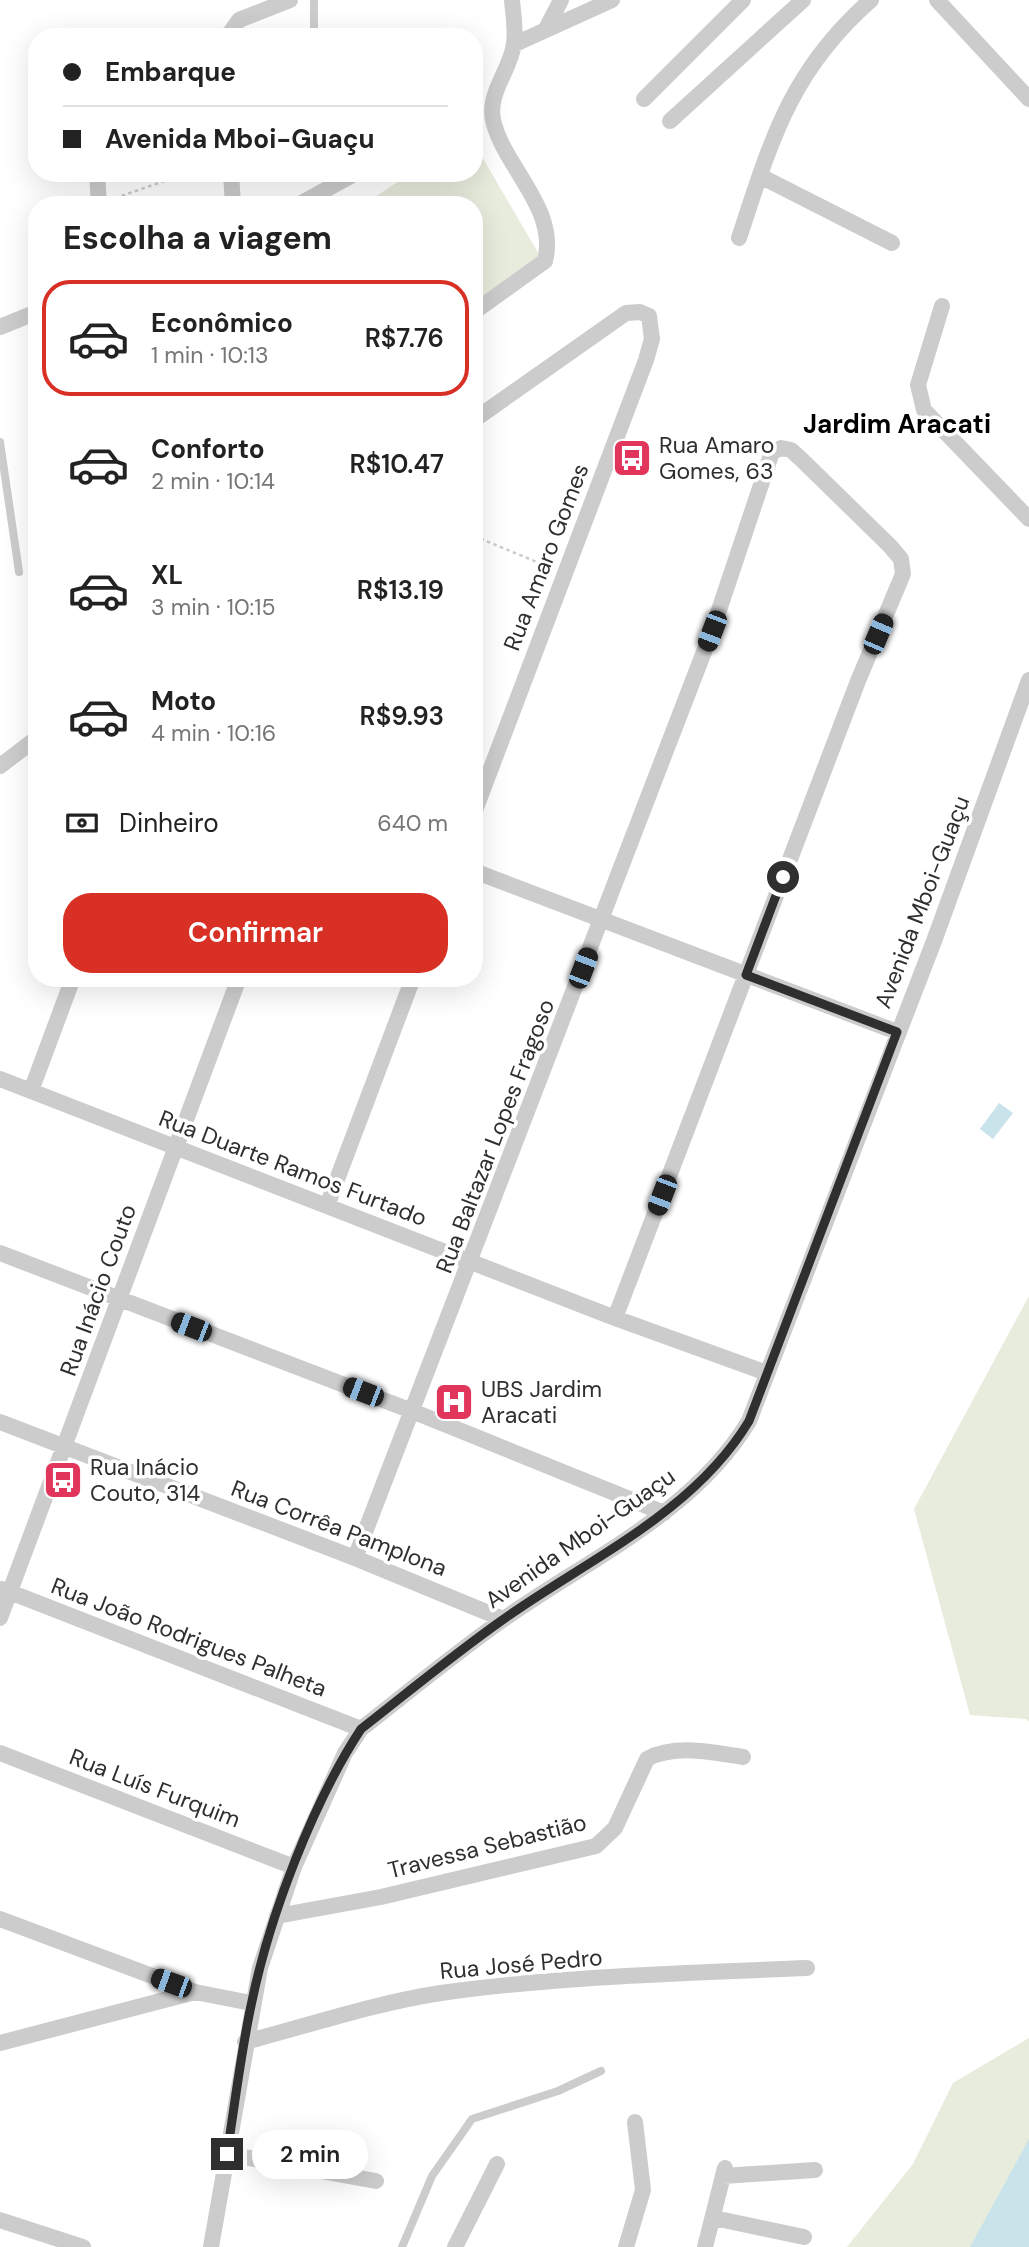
<!DOCTYPE html>
<html lang="pt">
<meta charset="utf-8">
<style>
:root{--surface:#fff;--page:#f2f2f2;--text:#222;--muted:#767676;--line:#e0e0e0;--accent:#d93025}
body{margin:0;font-family:"DM Sans",sans-serif;background:var(--page);color:var(--text);height:100vh;display:flex;flex-direction:column;font-size:26px;white-space:nowrap}
*{box-sizing:border-box;margin:0}
p{font-size:23px;color:var(--muted)}
.icon{flex:none;width:38px;height:38px;fill:none;stroke:currentColor;stroke-width:2;stroke-linecap:round;stroke-linejoin:round}
.map{position:relative;flex:1;overflow:hidden}
.side{position:absolute;left:28px;top:196px;width:455px;height:791px;display:flex;flex-direction:column;background:var(--surface);border-radius:28px;box-shadow:0 7px 28px #0002}
.side>*{flex:none}
.guide{position:absolute;left:28px;top:28px;width:455px;height:154px;border-radius:28px;box-shadow:0 7px 28px #0002;display:grid;align-content:center;height:154px;padding:0 35px;background:var(--surface)}
.end{position:absolute;width:32px;height:32px;margin:-16px;border:9px solid #2f2f2f;background:#fff;box-shadow:0 0 0 4px #fff}
.from{border-radius:50%}
.bubble{position:absolute;height:49px;border-radius:24px;background:var(--surface);box-shadow:0 7px 28px #0002;font-size:23px;font-weight:600;line-height:49px;text-align:center}
.car{position:absolute;width:21px;height:42px;margin:-21px -10px;border-radius:9px;box-shadow:0 0 5px 2px #0007;background:linear-gradient(#222 24%,#8ab4d8 0 40%,#222 0 76%,#8ab4d8 0 86%,#222 0)}
.guide b{display:flex;align-items:center;gap:24px;height:66px;font-size:26px}
.guide b+b{border-top:2px solid var(--line)}
.guide i{width:18px;height:18px;background:var(--text)}
ul{padding:0;list-style:none}
li{display:flex;align-items:center;gap:21px;height:116px;margin:0 14px 10px;padding:0 21px;border:4px solid transparent;border-radius:28px}
li div{flex:1}
li b{display:block;font-size:26px}
li em{font-style:normal;font-weight:600}
li.active{border-color:var(--accent)}
li>.icon{width:63px;height:63px;stroke-width:1.5}
h2{padding:0 35px;font-size:32px;line-height:84px}
.pay{display:flex;align-items:center;gap:18px;height:77px;padding:0 35px;font-size:26px}
.pay p{margin-inline-start:auto}
.button{display:flex;gap:14px;margin-top:auto;padding:14px 35px}
.button a{flex:1;height:80px;border-radius:28px;background:var(--accent);color:#fff;font-size:28px;font-weight:600;line-height:80px;text-align:center}
.map>svg:first-child{display:block}
.park{fill:#e7ecdd}
.water{fill:#c9e3eb}
.lines{fill:none;stroke-linecap:round;stroke-linejoin:round}
.path{stroke:#ccc;stroke-width:2.5;stroke-dasharray:3.5 3.5;stroke-linecap:butt}
.lane{stroke:#ccc;stroke-width:8}
.street{stroke:#ccc;stroke-width:16}
.route{stroke:#2f2f2f;stroke-width:9}
.labels{text-anchor:middle;stroke-width:7;stroke-linejoin:round;paint-order:stroke}
.poi-label{font-size:23px;fill:#2f2f2f;stroke:#fff;text-anchor:start}
.street-label{font-size:23px;fill:#2f2f2f;stroke:#fff}
.quarter-label{font-size:26px;font-weight:bold;fill:#000;stroke:#fff}
</style>
<div class="map">
<svg width="1029" height="2247" viewBox="0 0 1029 2247">
<rect width="100%" height="100%" fill="#fff"/>
<path class="park" d="M474 143 540 256 474 304V205H363L411 173H474Z
M1029 1296V1722L1026 1719 970 1715 914 1509Z
M1029 2038V2247H847L913 2164 953 2083Z"/>
<path class="water" d="M999 1103 1013 1113 993 1139 980 1129Z
M1029 2139V2247H970L976 2236Z"/>
<g class="lines">
<path class="path" d="M115 198 188 173
M474 536 549 567"/>
<path class="lane" d="M314 0V37
M0 442 19 572
M402 2247 432 2176 472 2119 558 2091 601 2071"/>
<path class="street" d="M937 0 1029 99
M546 29 561 0
M227 37 239 20 290 0
M515 44 612 0
M644 99 743 0
M670 121 803 0
M97 173 99 205
M231 173 233 205
M760 176 892 243
M298 205 356 173
M739 238C771 141 790 71 871 0
M942 306 918 385 924 410 1029 519
M474 312 545 261C558 210 507 170 494 124 485 94 511 71 514 43 516 29 513 13 512 0
M0 327 37 312
M474 420 626 313 640 312 649 316 652 339 646 360 474 813
M0 766 37 738
M474 871 897 1032
M0 1079 615 1318 767 1373
M31 1091 73 978
M327 1206 413 978
M0 1253 412 1411 664 1513
M0 1422 355 1558 503 1619
M355 1558 712 631 772 452 781 448 791 450 802 460 890 546 901 559 903 574 858 681 615 1318
M2 1589 361 1729
M0 1618 239 978
M0 1753 294 1867
M277 1916 381 1897 596 1846 615 1828 647 1759C674 1744 714 1752 743 1757
M0 1919 195 1992
M245 2042C310 2025 375 2003 441 1993 562 1976 686 1973 807 1968
M0 2043 195 1992 251 2003
M227 2154 376 2181
M723 2176 815 2170
M714 2218 804 2237
M0 2220 83 2247
M211 2247 260 1968 294 1867 345 1753 361 1729C407 1693 453 1655 501 1621 586 1560 693 1514 749 1421L934 941 1029 680
M455 2247 497 2164
M626 2247 643 2190 635 2122
M705 2247 725 2168"/>
</g>
<g class="lines">
<path class="route" d="M227 2154C235 2103 241 2051 252 2001 270 1915 313 1802 361 1729 407 1693 453 1655 501 1621 586 1560 693 1514 749 1421L897 1032 746 975 783 877"/>
</g>
<defs>
<g id="bus-square" transform="scale(2.0125)"><rect x="-9" y="-9" width="18" height="18" rx="4" fill="#e2355b" stroke="#fff"/><path d="M-5-6H5V4H4V6H2V4H-2V6H-4V4H-5ZM-3.5-4V0h7V-4ZM-3.5 1.2v1.5H-2V1.2ZM2 1.2v1.5H3.5V1.2Z" fill="#fff"/></g>
<g id="hospital-square" transform="scale(2.0125)"><rect x="-9" y="-9" width="18" height="18" rx="4" fill="#e2355b" stroke="#fff"/><path d="M-5-5h3v3.5h4V-5h3V5h-3V1.5h-4V5h-3Z" fill="#fff"/></g>
</defs>
<g fill-rule="evenodd">
<use href="#bus-square" x="632" y="458"/>
<use href="#hospital-square" x="454" y="1402"/>
<use href="#bus-square" x="63" y="1480"/>
</g>
<g class="labels">
<g class="poi-label">
<text x="659" y="453">Rua Amaro<tspan x="659" dy="26">Gomes, 63</tspan></text>
<text x="481" y="1397">UBS Jardim<tspan x="481" dy="26">Aracati</tspan></text>
<text x="90" y="1475">Rua Inácio<tspan x="90" dy="26">Couto, 314</tspan></text>
</g>
<g class="street-label">
<text transform="translate(546 557) rotate(-69)" y="8">Rua Amaro Gomes</text>
<text transform="translate(922 902) rotate(-69)" y="8">Avenida Mboi-Guaçu</text>
<text transform="translate(495 1136) rotate(-69)" y="8">Rua Baltazar Lopes Fragoso</text>
<text transform="translate(293 1168) rotate(21)" y="8">Rua Duarte Ramos Furtado</text>
<text transform="translate(98 1290) rotate(-70)" y="8">Rua Inácio Couto</text>
<text transform="translate(339 1528) rotate(21)" y="8">Rua Corrêa Pamplona</text>
<text transform="translate(580 1538) rotate(-35)" y="8">Avenida Mboi-Guaçu</text>
<text transform="translate(189 1637) rotate(21)" y="8">Rua João Rodrigues Palheta</text>
<text transform="translate(155 1788) rotate(21)" y="8">Rua Luís Furquim</text>
<text transform="translate(487 1846) rotate(-14)" y="8">Travessa Sebastião</text>
<text transform="translate(521 1964) rotate(-5)" y="8">Rua José Pedro</text>
</g>
<g class="quarter-label">
<text x="897" y="433">Jardim Aracati</text>
</g>
</g>
</svg>
<i class="end from" style="left:783px;top:877px"></i>
<i class="end" style="left:227px;top:2154px"></i>
<div class="bubble" style="left:252px;top:2130px;width:116px">2 min</div>
<i class="car" style="left:712px;top:631px;rotate:201deg"></i>
<i class="car" style="left:878px;top:634px;rotate:23deg"></i>
<i class="car" style="left:583px;top:968px;rotate:21deg"></i>
<i class="car" style="left:662px;top:1195px;rotate:201deg"></i>
<i class="car" style="left:191px;top:1327px;rotate:291deg"></i>
<i class="car" style="left:363px;top:1392px;rotate:291deg"></i>
<i class="car" style="left:171px;top:1983px;rotate:290deg"></i>
<div class="guide">
<b><i class="from"></i>Embarque</b>
<b><i></i>Avenida Mboi-Guaçu</b>
</div>
<section class="side">
<h2>Escolha a viagem</h2>
<ul>
<li class="active"><svg class="icon" aria-label="car" viewBox="0 0 24 24"><path d="M5 17H2v-5l4-1 3-4h7l3 4 3 1v5h-3M9 17h6M6 11h13"/><circle cx="7" cy="17" r="2"/><circle cx="17" cy="17" r="2"/></svg><div><b>Econômico</b><p>1 min · 10:13</p></div><em>R$7.76</em></li>
<li><svg class="icon" aria-label="car" viewBox="0 0 24 24"><path d="M5 17H2v-5l4-1 3-4h7l3 4 3 1v5h-3M9 17h6M6 11h13"/><circle cx="7" cy="17" r="2"/><circle cx="17" cy="17" r="2"/></svg><div><b>Conforto</b><p>2 min · 10:14</p></div><em>R$10.47</em></li>
<li><svg class="icon" aria-label="car" viewBox="0 0 24 24"><path d="M5 17H2v-5l4-1 3-4h7l3 4 3 1v5h-3M9 17h6M6 11h13"/><circle cx="7" cy="17" r="2"/><circle cx="17" cy="17" r="2"/></svg><div><b>XL</b><p>3 min · 10:15</p></div><em>R$13.19</em></li>
<li><svg class="icon" aria-label="car" viewBox="0 0 24 24"><path d="M5 17H2v-5l4-1 3-4h7l3 4 3 1v5h-3M9 17h6M6 11h13"/><circle cx="7" cy="17" r="2"/><circle cx="17" cy="17" r="2"/></svg><div><b>Moto</b><p>4 min · 10:16</p></div><em>R$9.93</em></li>
</ul>
<div class="pay"><svg class="icon" aria-label="cash" viewBox="0 0 24 24"><path d="M3 7h18v10H3z"/><circle cx="12" cy="12" r="2"/></svg>Dinheiro<p>640 m</p></div>
<div class="button"><a>Confirmar</a></div>
</section>
</div>
